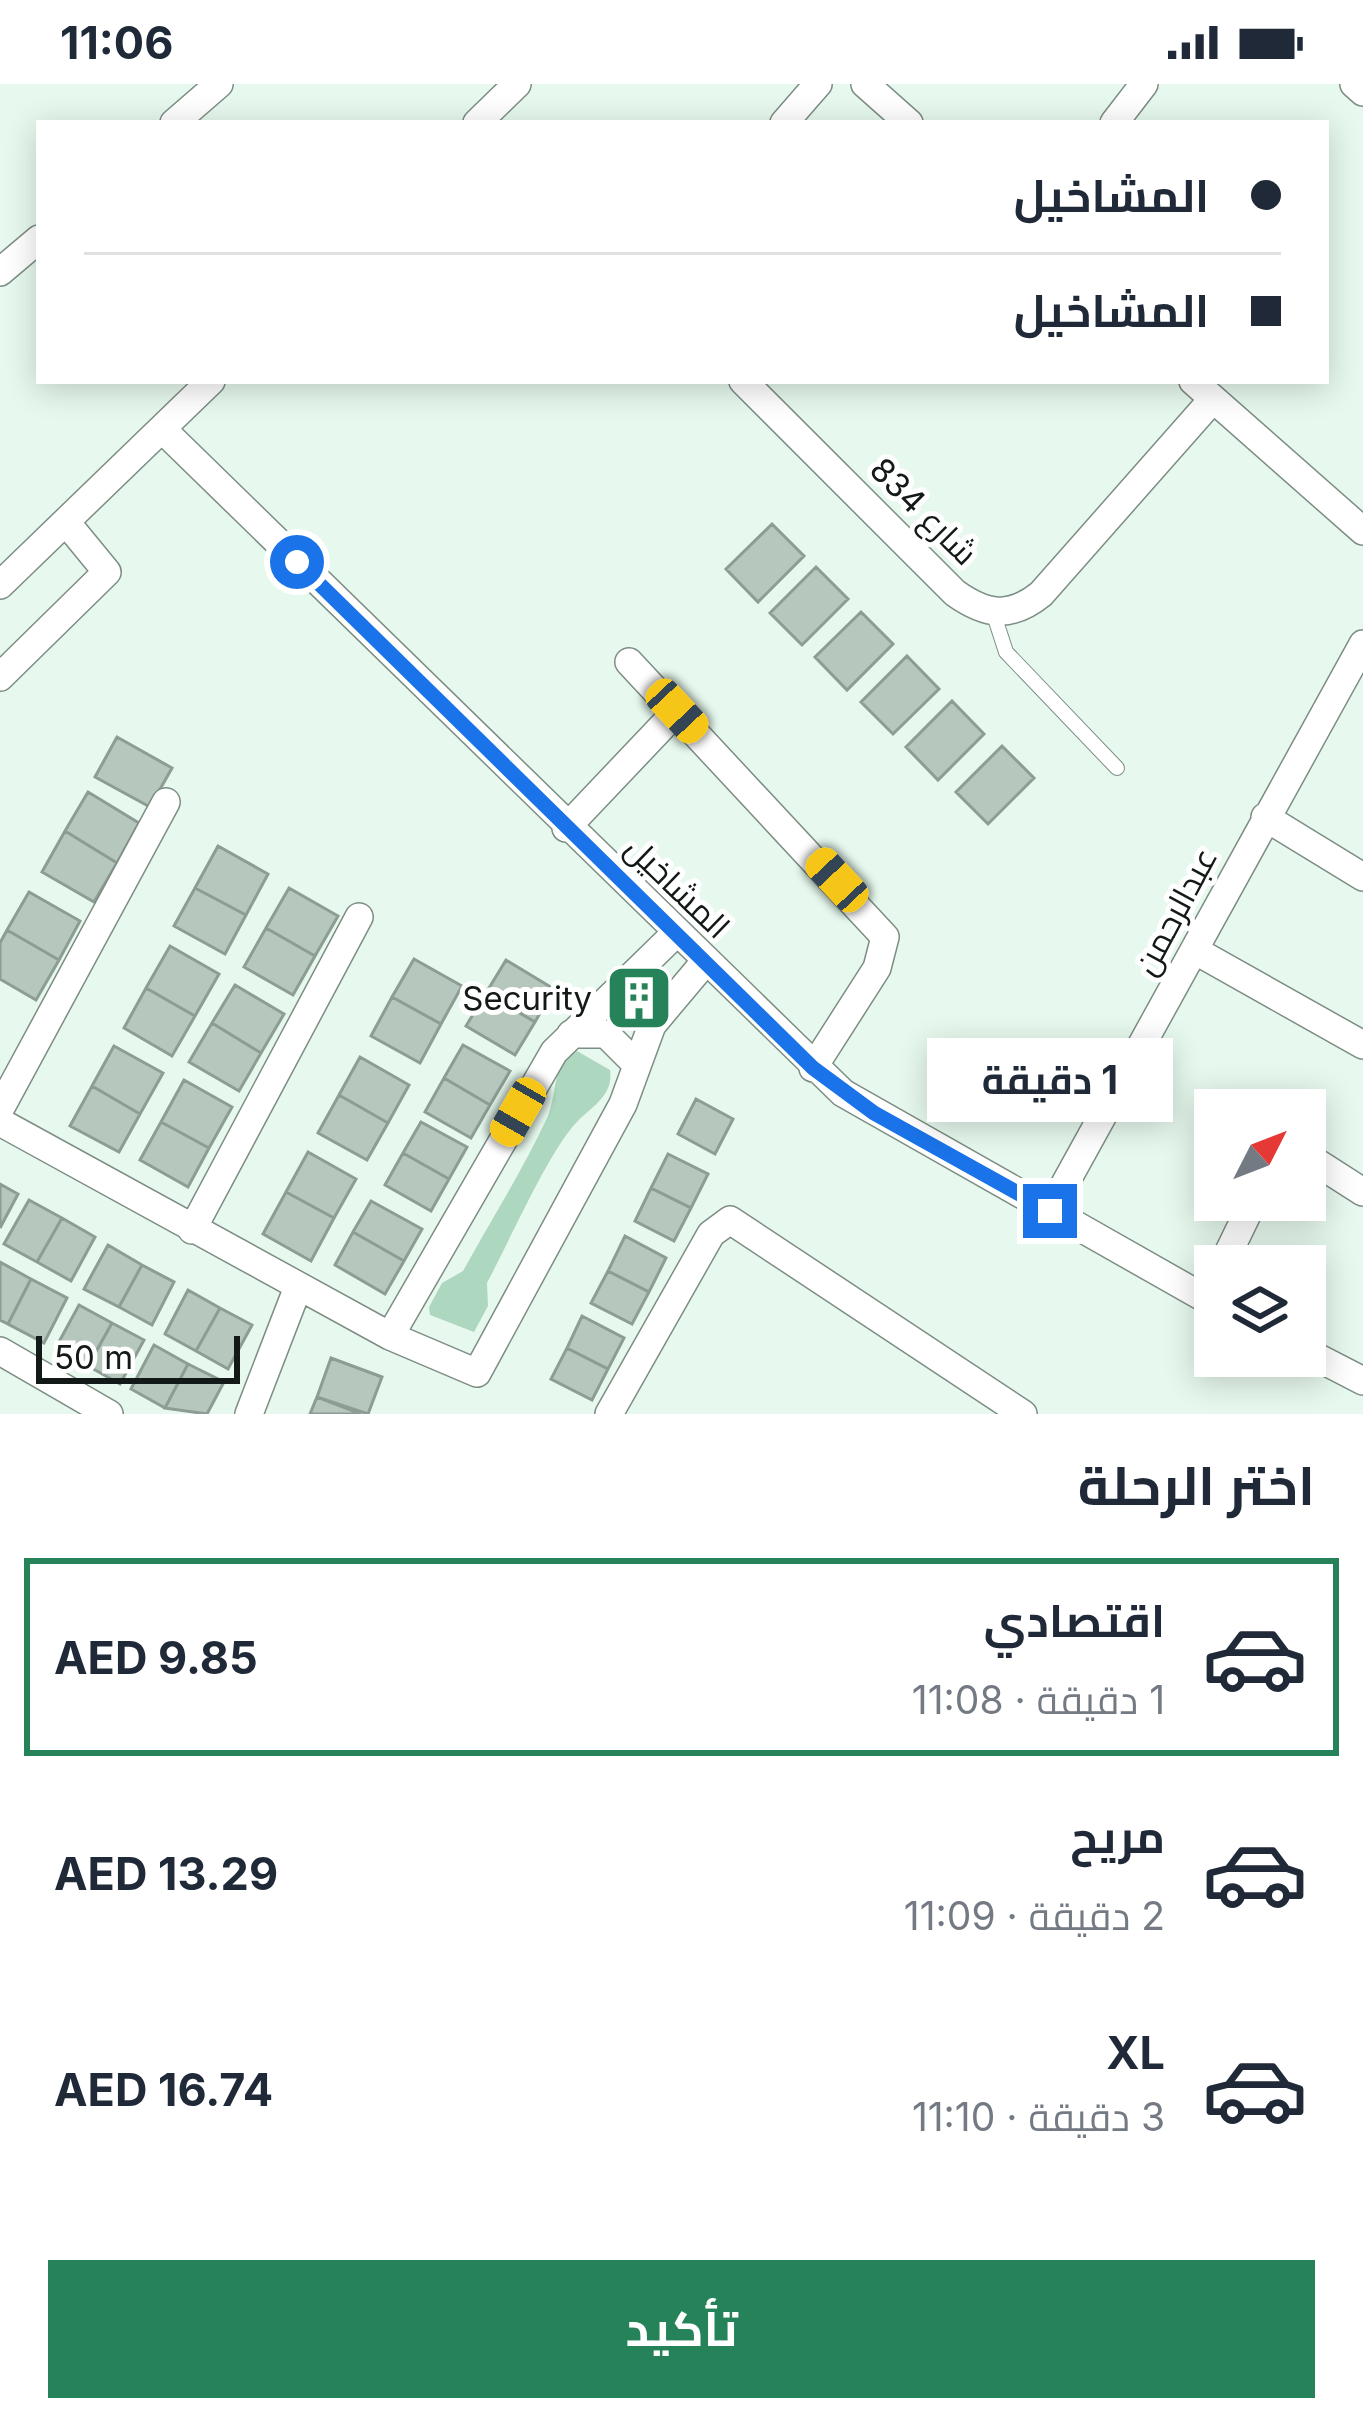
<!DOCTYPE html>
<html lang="ar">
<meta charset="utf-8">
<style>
:root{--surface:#fff;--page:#f6f6f7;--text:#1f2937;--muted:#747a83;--line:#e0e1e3;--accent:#268259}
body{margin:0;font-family:Inter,Cairo,sans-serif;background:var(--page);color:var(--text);direction:rtl;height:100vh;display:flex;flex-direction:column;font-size:45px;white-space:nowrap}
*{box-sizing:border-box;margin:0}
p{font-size:39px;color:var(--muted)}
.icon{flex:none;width:66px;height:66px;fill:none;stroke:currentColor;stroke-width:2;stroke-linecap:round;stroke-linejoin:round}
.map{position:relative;height:1330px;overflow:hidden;direction:ltr}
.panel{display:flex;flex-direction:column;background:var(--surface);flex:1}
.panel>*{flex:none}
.hud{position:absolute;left:36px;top:36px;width:1293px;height:264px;border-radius:0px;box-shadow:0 6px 30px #0003;direction:rtl;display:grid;align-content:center;height:264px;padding:0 48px;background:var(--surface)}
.needle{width:78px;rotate:48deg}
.controls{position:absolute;left:1194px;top:1005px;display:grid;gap:24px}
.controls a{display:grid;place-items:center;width:132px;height:132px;border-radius:0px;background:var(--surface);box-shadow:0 6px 30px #0003;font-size:60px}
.scale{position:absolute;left:36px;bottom:30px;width:204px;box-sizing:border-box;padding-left:12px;border:6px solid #131916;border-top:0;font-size:33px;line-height:42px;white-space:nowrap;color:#131916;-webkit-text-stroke:9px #fff;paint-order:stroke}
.end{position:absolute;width:54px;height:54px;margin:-27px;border:15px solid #1a73e8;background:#fff;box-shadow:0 0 0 6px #fff}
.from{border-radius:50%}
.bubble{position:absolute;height:84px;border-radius:0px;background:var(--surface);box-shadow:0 6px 30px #0003;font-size:39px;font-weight:700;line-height:84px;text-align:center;direction:rtl}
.car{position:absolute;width:36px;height:72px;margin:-36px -18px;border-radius:15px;box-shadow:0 0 9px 3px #0007;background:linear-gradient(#f5c518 24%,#345 0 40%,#f5c518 0 76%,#345 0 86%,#f5c518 0)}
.hud b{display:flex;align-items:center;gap:42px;height:114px;font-size:45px}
.hud b+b{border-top:3px solid var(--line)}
.hud i{width:30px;height:30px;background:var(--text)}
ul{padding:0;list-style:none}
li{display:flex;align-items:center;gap:36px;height:198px;margin:0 24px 18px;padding:0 24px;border:6px solid transparent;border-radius:0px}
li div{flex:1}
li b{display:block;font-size:45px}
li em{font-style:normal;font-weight:700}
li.active{border-color:var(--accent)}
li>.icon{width:108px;height:108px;stroke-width:1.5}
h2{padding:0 48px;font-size:54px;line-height:144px}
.action{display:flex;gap:24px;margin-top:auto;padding:24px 48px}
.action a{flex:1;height:138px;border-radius:0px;background:var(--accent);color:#fff;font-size:48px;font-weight:700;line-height:138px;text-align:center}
.status{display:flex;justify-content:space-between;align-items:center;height:84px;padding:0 60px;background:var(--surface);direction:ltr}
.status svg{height:33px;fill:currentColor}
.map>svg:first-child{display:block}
.green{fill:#aed7bf}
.building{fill:#b6c7bd;stroke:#8d9d93;stroke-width:3}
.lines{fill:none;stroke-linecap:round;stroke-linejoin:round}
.service-casing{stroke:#7d8d83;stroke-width:16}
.minor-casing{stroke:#7d8d83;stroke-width:30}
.service{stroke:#fff;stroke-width:14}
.minor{stroke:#fff;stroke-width:27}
.route{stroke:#1a73e8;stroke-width:15}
.labels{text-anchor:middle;stroke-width:10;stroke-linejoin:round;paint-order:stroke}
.street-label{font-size:33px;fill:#131916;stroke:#fff}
.poi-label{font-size:33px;fill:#131916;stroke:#fff;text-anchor:end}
</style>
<div class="status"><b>11:06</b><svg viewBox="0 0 49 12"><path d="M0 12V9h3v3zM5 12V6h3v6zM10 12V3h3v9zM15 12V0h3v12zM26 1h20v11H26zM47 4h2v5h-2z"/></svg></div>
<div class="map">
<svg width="1363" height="1330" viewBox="0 0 1363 1330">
<rect width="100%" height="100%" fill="#e7f9ee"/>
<path class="green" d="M577 967 610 986C614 1012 591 1023 576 1039 549 1067 508 1160 487 1199L488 1222 474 1248 430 1231 429 1223 442 1199 463 1187C491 1136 523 1086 547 1034 558 1010 550 982 577 967Z"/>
<path class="building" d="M772 440 804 472 758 518 726 485Z
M816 483 848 515 802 561 770 529Z
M861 528 893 560 847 606 815 573Z
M907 572 939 605 893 650 861 618Z
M952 617 984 650 938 696 906 663Z
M117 653 172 684 150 723 95 693Z
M1002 662 1034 694 988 740 956 708Z
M88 708 139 739 117 779 65 747Z
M65 747 117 779 94 818 42 788Z
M218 762 268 790 246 831 195 804Z
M195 804 246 831 225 870 174 842Z
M289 804 338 832 315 872 266 844Z
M29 808 80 837 59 876 7 846Z
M266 844 315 872 293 911 244 883Z
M7 846 59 876 36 916 0 895V859Z
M170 862 219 890 195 932 146 904Z
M414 875 462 902 441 940 392 913Z
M506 876 554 905 535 938 486 909Z
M643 899 654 909 636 928 625 918Z
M235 901 284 930 261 969 212 939Z
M146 904 195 932 172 972 124 944Z
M486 909 535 938 515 971 466 942Z
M392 913 441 940 420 979 371 952Z
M212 939 261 969 239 1007 189 978Z
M463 961 510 987 490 1021 444 994Z
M114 962 163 989 140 1030 92 1002Z
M360 973 409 1001 388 1039 339 1011Z
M444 994 490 1021 471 1054 425 1028Z
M184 996 232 1023 209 1064 161 1038Z
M92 1002 140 1030 119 1068 70 1042Z
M339 1011 388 1039 367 1076 318 1049Z
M696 1015 733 1035 715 1070 678 1050Z
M161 1038 209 1064 188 1103 140 1076Z
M421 1038 467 1063 449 1095 403 1069Z
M308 1068 356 1095 334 1134 286 1108Z
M403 1069 449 1095 431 1127 385 1101Z
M668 1070 708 1090 691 1124 651 1104Z
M0 1100 18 1110 0 1144Z
M651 1104 691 1124 674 1157 635 1137Z
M286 1108 334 1134 311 1177 263 1150Z
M29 1116 62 1134 37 1178 4 1160Z
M371 1117 422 1145 404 1177 353 1148Z
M62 1134 95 1153 71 1197 37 1178Z
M353 1148 404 1177 385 1210 335 1181Z
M625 1152 666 1174 649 1208 608 1187Z
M108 1161 142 1181 119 1223 84 1205Z
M0 1178 31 1195 8 1240 0 1236Z
M142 1181 174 1198 152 1241 119 1223Z
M608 1187 649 1208 632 1240 591 1219Z
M31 1195 67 1214 44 1259 8 1240Z
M188 1206 220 1224 196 1267 165 1250Z
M79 1221 112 1239 88 1282 55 1265Z
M220 1224 252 1241 228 1285 196 1267Z
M582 1232 624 1254 608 1285 567 1264Z
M112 1239 144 1256 120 1300 88 1282Z
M154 1261 188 1280 165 1324 131 1305Z
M567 1264 608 1285 592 1316 551 1295Z
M331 1274 382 1293 368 1330 317 1313Z
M188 1280 224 1298 207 1330 165 1324Z
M317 1313 361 1330H310Z"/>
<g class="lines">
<g class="service-casing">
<path id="service" d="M993 528 1006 568 1117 684"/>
</g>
<g class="minor-casing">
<path id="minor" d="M865 0 909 39
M1354 0 1363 8
M174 39 219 0
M477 39 517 0
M784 39 818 0
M1114 39 1144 0
M0 188 39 155
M743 297 955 509C986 531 1010 535 1041 510L1213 315
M1193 297 1363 447
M162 345 843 1009 1215 1220
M0 501 211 297
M629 578 885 853 877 884 813 984
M0 593 107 488 66 438
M1265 733 1363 793
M566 744 677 627
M1196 867 1363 961
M571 950H606L637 981
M0 1025 166 718
M0 1038 390 1252 477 1289 623 1020 652 941 704 879
M1305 1071 1363 1108
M1050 1127 1363 560
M192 1146 359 833
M1222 1182 1254 1116
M390 1252 554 968 675 850
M0 1267 109 1330
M1305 1267 1363 1297
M249 1330 298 1203
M609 1330 711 1150 730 1136 1023 1330"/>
</g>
<use href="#service" class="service"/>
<use href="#minor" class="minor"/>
</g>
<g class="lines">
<path class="route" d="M297 478 813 984 874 1029 1050 1127"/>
</g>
<defs>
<g id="building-square" transform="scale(3.45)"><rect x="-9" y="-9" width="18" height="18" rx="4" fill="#268259" stroke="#fff"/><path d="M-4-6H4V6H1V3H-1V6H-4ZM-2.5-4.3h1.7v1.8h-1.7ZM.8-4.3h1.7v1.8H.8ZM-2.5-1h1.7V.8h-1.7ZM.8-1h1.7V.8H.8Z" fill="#fff"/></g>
</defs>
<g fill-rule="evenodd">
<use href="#building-square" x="639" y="914"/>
</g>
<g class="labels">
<g class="street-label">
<text transform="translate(924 427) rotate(45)" y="12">شارع 834</text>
<text transform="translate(678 803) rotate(44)" y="12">المشاخيل</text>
<text transform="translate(1175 827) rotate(-62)" y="12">عبدالرحمن</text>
</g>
<g class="poi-label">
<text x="592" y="926">Security</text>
</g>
</g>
</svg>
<div class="controls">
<a><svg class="needle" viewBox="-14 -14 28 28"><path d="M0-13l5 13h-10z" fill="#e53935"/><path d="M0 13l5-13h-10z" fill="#747a83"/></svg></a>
<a><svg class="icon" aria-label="layers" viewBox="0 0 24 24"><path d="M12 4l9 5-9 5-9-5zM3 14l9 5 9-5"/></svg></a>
</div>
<div class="scale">50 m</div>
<i class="end from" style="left:297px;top:478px"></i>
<i class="end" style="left:1050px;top:1127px"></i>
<div class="bubble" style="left:927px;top:954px;width:246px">1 دقيقة</div>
<i class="car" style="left:677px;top:627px;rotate:137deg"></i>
<i class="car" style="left:837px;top:796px;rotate:317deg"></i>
<i class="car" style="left:518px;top:1028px;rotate:210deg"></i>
<div class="hud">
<b><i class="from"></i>المشاخيل</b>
<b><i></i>المشاخيل</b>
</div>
</div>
<section class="panel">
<h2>اختر الرحلة</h2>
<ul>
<li class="active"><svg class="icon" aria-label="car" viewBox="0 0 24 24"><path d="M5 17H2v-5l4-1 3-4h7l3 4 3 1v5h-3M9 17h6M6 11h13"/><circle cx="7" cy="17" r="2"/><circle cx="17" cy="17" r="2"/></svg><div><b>اقتصادي</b><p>1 دقيقة · 11:08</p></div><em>AED 9.85</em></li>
<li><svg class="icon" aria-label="car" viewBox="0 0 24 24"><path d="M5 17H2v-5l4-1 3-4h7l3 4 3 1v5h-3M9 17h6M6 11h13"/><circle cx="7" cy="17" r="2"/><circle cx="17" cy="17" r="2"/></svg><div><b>مريح</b><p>2 دقيقة · 11:09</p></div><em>AED 13.29</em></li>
<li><svg class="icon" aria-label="car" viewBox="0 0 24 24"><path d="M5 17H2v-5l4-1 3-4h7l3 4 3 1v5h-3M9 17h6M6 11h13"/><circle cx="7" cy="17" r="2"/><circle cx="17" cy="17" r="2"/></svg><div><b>XL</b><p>3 دقيقة · 11:10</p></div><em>AED 16.74</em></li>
</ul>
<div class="action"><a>تأكيد</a></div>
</section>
